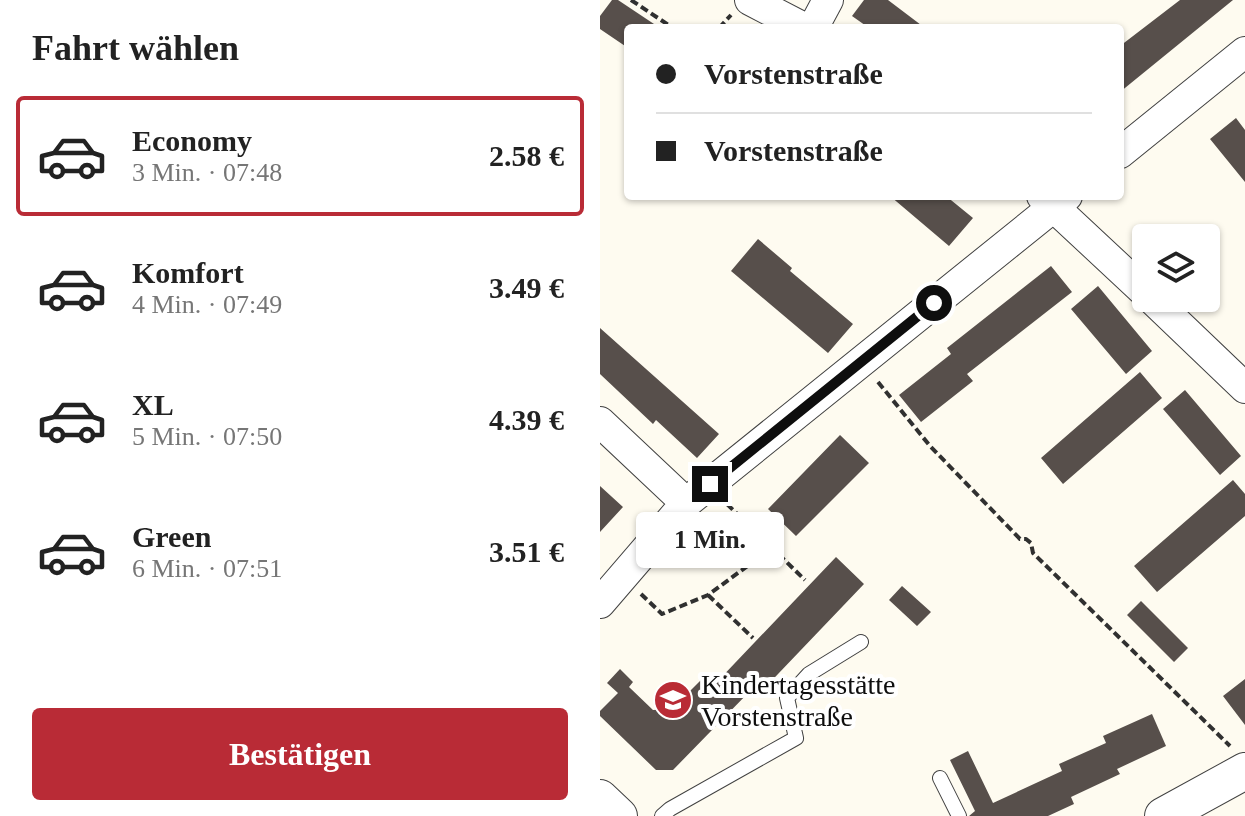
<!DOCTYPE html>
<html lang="de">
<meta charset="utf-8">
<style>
:root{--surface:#fff;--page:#f2f2f2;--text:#222;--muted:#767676;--line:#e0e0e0;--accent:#b92b36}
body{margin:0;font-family:Georgia,serif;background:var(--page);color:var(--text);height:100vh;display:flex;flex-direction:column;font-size:30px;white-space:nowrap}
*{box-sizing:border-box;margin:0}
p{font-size:26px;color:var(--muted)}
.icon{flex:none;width:44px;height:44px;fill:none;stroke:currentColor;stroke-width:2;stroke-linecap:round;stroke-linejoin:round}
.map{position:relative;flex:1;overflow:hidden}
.panel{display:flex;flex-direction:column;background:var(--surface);width:600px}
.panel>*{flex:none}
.top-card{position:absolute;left:24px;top:24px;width:500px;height:176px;border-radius:8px;box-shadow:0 2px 6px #0004;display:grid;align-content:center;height:176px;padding:0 32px;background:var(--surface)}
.tools{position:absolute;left:532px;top:224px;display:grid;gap:16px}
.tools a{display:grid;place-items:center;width:88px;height:88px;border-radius:8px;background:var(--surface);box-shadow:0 2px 6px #0004;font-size:40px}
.end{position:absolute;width:36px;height:36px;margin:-18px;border:10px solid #0e0e0e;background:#fff;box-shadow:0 0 0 4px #fff}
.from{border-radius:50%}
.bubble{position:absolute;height:56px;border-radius:8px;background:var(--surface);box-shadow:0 2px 6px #0004;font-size:26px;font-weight:600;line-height:56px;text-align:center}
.top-card b{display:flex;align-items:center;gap:28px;height:76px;font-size:30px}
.top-card b+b{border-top:2px solid var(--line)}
.top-card i{width:20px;height:20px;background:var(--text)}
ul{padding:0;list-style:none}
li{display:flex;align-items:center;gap:24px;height:120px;margin:0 16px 12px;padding:0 16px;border:4px solid transparent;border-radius:8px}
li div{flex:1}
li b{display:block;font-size:30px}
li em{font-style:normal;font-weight:600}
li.active{border-color:var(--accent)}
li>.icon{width:72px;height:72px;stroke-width:1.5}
h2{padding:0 32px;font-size:36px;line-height:96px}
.primary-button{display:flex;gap:16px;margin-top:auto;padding:16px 32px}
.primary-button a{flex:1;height:92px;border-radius:8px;background:var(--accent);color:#fff;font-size:32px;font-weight:600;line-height:92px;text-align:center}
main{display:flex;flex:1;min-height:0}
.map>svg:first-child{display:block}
.building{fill:#574f4b}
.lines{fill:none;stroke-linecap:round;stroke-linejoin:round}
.service-casing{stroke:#414141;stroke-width:16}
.minor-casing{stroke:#414141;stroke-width:32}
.tertiary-casing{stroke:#414141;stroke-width:38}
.path{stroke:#303030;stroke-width:4;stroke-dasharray:8 4;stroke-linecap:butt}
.service{stroke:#fff;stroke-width:14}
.minor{stroke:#fff;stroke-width:30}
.tertiary{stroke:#fff;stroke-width:36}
.route{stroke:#0e0e0e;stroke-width:10}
.labels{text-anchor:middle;stroke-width:8;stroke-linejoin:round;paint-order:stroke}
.poi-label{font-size:28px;fill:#0e0e0e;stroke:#fff;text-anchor:start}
</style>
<main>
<section class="panel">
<h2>Fahrt wählen</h2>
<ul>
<li class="active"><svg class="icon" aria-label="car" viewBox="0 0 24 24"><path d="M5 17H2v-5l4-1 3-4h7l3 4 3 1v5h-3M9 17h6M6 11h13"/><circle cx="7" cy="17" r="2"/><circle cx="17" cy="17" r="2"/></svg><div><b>Economy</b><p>3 Min. · 07:48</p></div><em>2.58 €</em></li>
<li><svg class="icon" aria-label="car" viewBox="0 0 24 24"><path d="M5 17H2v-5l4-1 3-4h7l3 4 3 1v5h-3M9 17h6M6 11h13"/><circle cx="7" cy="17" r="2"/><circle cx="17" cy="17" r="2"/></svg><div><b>Komfort</b><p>4 Min. · 07:49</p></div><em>3.49 €</em></li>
<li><svg class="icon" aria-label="car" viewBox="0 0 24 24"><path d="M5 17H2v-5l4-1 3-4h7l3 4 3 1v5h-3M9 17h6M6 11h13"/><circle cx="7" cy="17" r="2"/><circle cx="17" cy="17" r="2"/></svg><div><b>XL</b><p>5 Min. · 07:50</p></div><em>4.39 €</em></li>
<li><svg class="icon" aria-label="car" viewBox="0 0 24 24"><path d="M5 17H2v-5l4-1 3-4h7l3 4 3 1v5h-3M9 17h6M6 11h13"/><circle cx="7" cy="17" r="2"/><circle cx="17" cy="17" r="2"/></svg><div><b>Green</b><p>6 Min. · 07:51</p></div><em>3.51 €</em></li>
</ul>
<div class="primary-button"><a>Bestätigen</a></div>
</section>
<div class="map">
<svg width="645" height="816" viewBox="0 0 645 816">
<rect width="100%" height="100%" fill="#fefbf0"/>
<path class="building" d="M12 0H18L60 28H28V48L0 29V16Z
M264 0H288L325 28H269L252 16Z
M580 0H633L520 92V46Z
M636 118 645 130V182L610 139Z
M290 196H346L373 218 349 246Z
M158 239 192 268 190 271 253 324 228 353 131 271Z
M451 266 472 292 367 374 373 381 321 422 299 395 351 354 347 348Z
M498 286 552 351 526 374 471 309Z
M0 328 119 434 97 458 56 420 53 424 0 374Z
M540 372 562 398 463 484 441 458Z
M585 390 641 456 620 475 563 409Z
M240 435 269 463 196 536 168 509Z
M633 480 645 494V516L557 592 534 566Z
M0 486 23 507 0 532Z
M236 557 264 584 157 696 151 690 73 770H56L0 716V711L18 693 7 683 20 669 33 682 29 687 53 710 72 709 106 675 115 684Z
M302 586 331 612 317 626 289 600Z
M541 601 588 648 574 662 527 615Z
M645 679V725L623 696Z
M552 714 566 746 517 769 520 774 471 797 474 804 448 816H369L375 811 350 760 368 751 393 803 462 771 459 764 506 743 503 736Z"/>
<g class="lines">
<g class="service-casing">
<path id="service" d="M340 778 359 816
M62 816 70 809 196 738 187 698 209 674 261 642"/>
</g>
<g class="minor-casing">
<path id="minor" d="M150 0 204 28
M213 28 228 0
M520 153 645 52
M442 196 546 293
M551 298 645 388
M0 422 86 503
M0 603 86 503 467 196"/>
</g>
<g class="tertiary-casing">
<path id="tertiary" d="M0 798 19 816
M563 816 645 771"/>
</g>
<path class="path" d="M31 0 73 28
M119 28 131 15
M278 382 330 446 420 539H426L431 543 433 553 630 746
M127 504 205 580
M41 594 62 614 108 595 172 548
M108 595 153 638"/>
<use href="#service" class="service"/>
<use href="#minor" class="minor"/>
<use href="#tertiary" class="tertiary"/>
</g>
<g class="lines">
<path class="route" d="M110 484 334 303"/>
</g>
<defs>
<g id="school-disc" transform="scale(2)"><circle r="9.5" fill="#b92b36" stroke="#fff"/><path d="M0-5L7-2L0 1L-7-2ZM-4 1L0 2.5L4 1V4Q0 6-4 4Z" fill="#fff"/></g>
</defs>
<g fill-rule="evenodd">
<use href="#school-disc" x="73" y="700"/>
</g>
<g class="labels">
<g class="poi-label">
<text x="101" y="694">Kindertagesstätte<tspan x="101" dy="32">Vorstenstraße</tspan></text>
</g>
</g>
</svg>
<div class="tools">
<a><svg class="icon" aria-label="layers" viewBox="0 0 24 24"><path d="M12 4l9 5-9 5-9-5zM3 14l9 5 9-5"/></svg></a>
</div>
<i class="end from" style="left:334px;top:303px"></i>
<i class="end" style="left:110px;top:484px"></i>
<div class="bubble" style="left:36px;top:512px;width:148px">1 Min.</div>
<div class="top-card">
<b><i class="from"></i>Vorstenstraße</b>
<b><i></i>Vorstenstraße</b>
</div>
</div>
</main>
